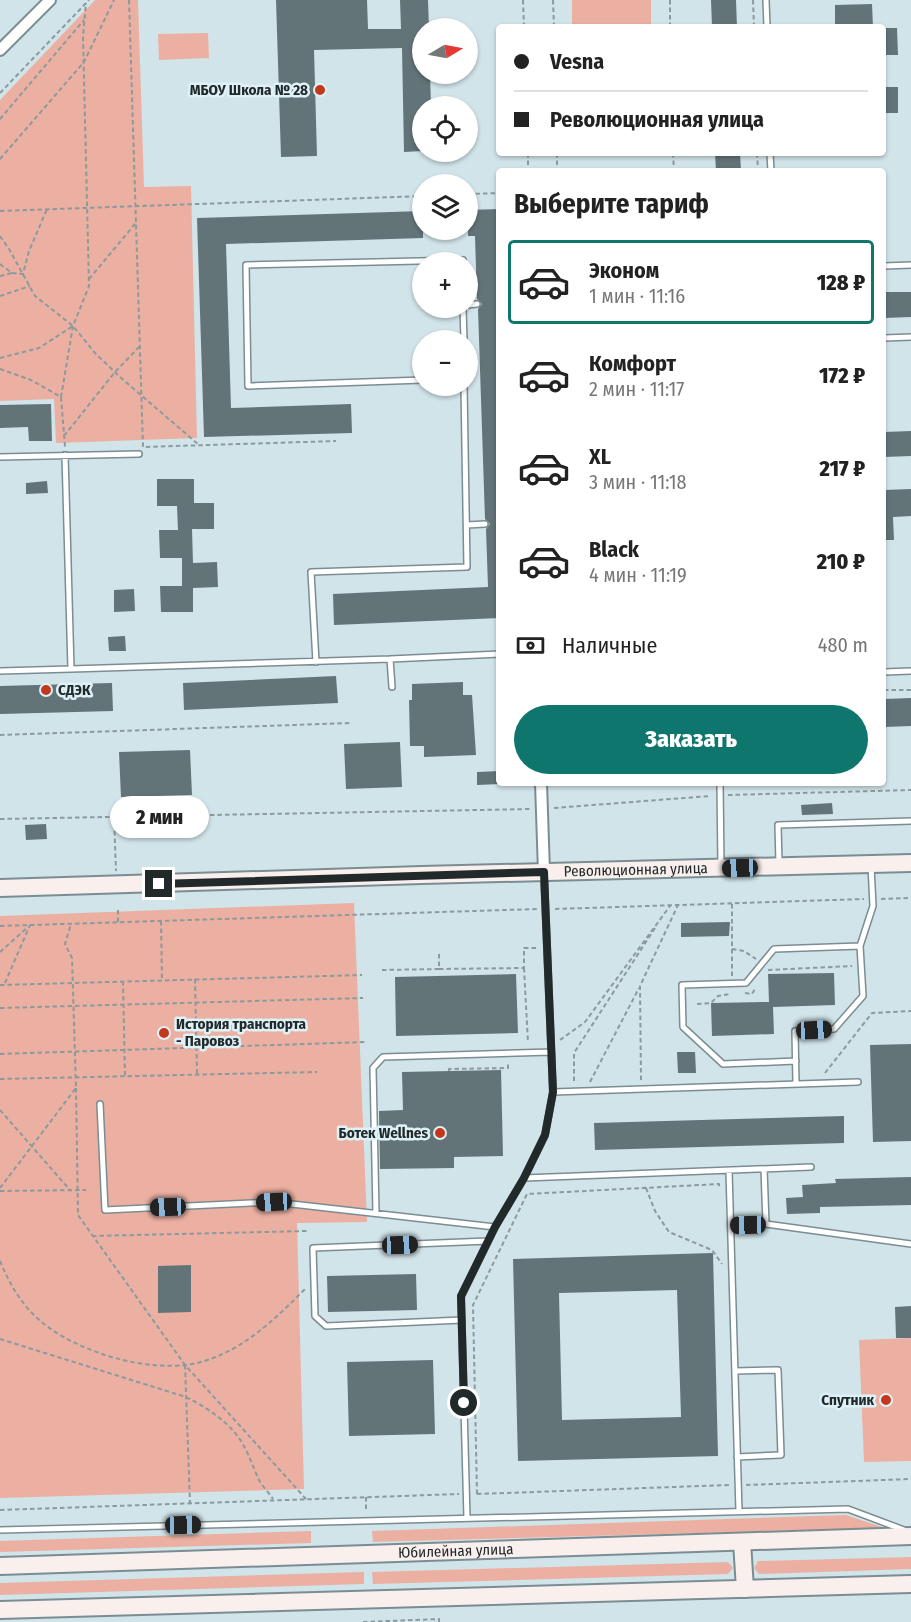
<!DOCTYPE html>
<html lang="ru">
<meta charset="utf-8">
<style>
:root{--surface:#fff;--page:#f2f2f2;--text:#222;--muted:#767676;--line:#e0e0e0;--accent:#0f766e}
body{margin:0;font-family:"Fira Sans Condensed",sans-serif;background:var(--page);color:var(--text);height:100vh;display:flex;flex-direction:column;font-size:22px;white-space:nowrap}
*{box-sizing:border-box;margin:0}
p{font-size:20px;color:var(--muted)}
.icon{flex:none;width:33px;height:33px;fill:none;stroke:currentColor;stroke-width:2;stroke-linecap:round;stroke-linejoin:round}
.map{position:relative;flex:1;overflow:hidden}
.sheet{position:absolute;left:496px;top:168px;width:390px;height:618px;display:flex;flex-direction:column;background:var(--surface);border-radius:6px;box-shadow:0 2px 4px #0004}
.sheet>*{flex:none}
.top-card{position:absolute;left:496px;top:24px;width:390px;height:132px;border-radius:6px;box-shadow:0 2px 4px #0004;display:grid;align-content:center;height:132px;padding:0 18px;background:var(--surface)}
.needle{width:39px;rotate:80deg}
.buttons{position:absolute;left:412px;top:18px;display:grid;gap:12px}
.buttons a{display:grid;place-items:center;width:66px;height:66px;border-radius:50%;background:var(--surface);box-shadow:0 2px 4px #0004;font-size:30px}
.end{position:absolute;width:27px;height:27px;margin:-14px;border:8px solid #22292b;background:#fff;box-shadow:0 0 0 3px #fff}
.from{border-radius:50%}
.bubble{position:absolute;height:42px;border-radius:21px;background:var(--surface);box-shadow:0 2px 4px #0004;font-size:20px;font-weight:800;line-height:42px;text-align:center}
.car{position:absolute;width:18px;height:36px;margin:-18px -9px;border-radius:8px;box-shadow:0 0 4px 2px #0007;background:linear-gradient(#222 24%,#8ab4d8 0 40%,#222 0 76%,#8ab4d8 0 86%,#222 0)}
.top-card b{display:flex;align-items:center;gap:21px;height:57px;font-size:22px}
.top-card b+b{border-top:2px solid var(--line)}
.top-card i{width:15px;height:15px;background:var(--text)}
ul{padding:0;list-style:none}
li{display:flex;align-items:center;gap:18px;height:84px;margin:0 12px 9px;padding:0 6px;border:3px solid transparent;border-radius:6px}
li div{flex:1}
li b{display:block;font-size:22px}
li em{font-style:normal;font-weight:800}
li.selected{border-color:var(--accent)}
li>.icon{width:54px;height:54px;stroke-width:1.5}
h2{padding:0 18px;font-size:27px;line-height:72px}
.pay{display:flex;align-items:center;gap:15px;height:66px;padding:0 18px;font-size:22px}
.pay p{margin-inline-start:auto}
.action{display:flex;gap:12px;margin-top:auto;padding:12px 18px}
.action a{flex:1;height:69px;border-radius:36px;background:var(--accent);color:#fff;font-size:24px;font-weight:800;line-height:69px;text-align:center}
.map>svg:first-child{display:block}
.green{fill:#ebb0a2}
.building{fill:#637479;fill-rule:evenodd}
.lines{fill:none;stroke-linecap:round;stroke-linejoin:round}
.service-casing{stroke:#7b8d92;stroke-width:8}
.minor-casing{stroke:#7b8d92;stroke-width:14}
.secondary-casing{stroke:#7b8d92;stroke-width:20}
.path{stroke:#8c9a9e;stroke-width:2;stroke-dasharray:4.5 3;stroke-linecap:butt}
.service{stroke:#fff;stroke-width:5}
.minor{stroke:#fff;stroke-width:10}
.secondary{stroke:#f9f0ee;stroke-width:16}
.route{stroke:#22292b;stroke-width:8}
.poi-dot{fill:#c3381c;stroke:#def1f7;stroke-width:2}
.labels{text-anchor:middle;stroke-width:5;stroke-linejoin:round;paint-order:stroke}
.poi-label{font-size:15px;font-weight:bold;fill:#22292b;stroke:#def1f7;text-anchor:end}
.street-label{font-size:15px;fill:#22292b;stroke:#def1f7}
</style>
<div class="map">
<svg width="911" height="1622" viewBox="0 0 911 1622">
<rect width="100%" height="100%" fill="#d1e4e9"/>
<path class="green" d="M95 0H138L144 187 191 186 197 438 56 443 54 399 0 401V100Z
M572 0H651V27H572Z
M208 33 209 58 159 60 158 34Z
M354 903 367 1222 297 1223 304 1489 0 1498V916Z
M911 1338V1461L864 1462 859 1340Z
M846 1515 885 1528 373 1542 372 1531Z
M311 1531V1543L0 1552V1541Z
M911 1557V1569L759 1574 754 1568 758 1561Z
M728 1562 733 1568 728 1574 373 1584 372 1572Z
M364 1572V1584L0 1595V1583Z"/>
<path class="building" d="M276 0H367L368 29H401L400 0H428L429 28H423V74H430L431 106H423V151L404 152 402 48 314 50 317 156 281 157Z
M711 0H736L737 27H712Z
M872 4 873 27H835V5Z
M884 28H897L898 55H884Z
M884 87H898V113H884Z
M715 153H740L741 171H716Z
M500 209V618L334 625 333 594 488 587 486 529 490 524 485 519 478 309 482 304 477 299 475 236H468V210Z
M423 211V238L226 244 231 408 351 404 352 433 204 437 197 218Z
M884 292H911V317L884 318Z
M51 404 52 441H29L28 427 0 428V405Z
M911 431V456L884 457V432Z
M157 479H194V503H214V529H192L193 563 217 562 218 587 193 588V612H161L160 586H182V558H160L159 530H178L177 506H157Z
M47 481 48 493 26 494V483Z
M911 489V516L893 517 894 540H884V490Z
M134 589 135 611 114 612V590Z
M125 636 126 651H109L108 637Z
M336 676 338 703 184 710 183 683Z
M463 682V695H472L476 755 424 757V746H410L409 700H412V684Z
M112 683 113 711 0 714V686Z
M911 698V726L884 727V699Z
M400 742 402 787 346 789 344 744Z
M190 750 192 795 121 797 119 752Z
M500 771V784L477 785V772Z
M832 803 833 814 802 815 801 805Z
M46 824 47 839 26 840 25 825Z
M730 922 729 936 681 937V923Z
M834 973 835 1005 773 1007 774 1034 712 1036 711 1003 769 1002 768 974Z
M516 974 518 1033 396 1036 395 977Z
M911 1044V1141L873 1142 870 1045Z
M677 1052H695L696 1073H678Z
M501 1070 503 1156 454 1157V1168L380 1169 379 1111 403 1110 402 1072Z
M844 1116V1143L595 1150 594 1123Z
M911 1177V1205L820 1207V1213L787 1214 786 1198 803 1197 802 1185 836 1183 835 1179Z
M713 1253 718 1456 518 1461 513 1259ZM677 1290 681 1417 562 1420 559 1293Z
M191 1265V1312L158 1313V1266Z
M416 1274 417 1310 328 1312 327 1276Z
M911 1306V1338H896L895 1307Z
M433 1360 435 1434 349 1436 347 1362Z"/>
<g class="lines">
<g class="service-casing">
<path id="service" d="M766 0 767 27
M770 153 771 171
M884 266 911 265
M468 305 477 304
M463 308 464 340
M884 338 911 337
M423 380 248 386 246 265 463 260V262
M0 457 139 454
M467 525 485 524
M390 659 392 687
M316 662 311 572 467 567 464 386
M71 669 390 659 500 654
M0 671 71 669 65 455
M884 672 911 671
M720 783 721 867
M779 864 778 825 911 821
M796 1061 723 1064 683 1027 682 985 746 983 774 949 860 946
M796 1084 795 1031 834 1029 863 996 860 946 873 906 871 866
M553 1092 858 1082
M100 1104 105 1210 274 1202 495 1227
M764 1169 766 1224
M729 1171 739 1511
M524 1178 811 1167
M376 1213 373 1068 383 1057 551 1052
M731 1225 766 1224 911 1244
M462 1320 326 1326 315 1316 313 1248 488 1241
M735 1371 778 1370 781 1455 737 1457
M467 1518 461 1297 495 1227 524 1178 545 1135 553 1092 544 875
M0 1530 848 1509 904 1530"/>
</g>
<g class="minor-casing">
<path id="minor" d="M0 50 50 0
M541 783 544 872"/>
</g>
<g class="secondary-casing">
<g id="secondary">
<path id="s1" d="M0 888 422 875 911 863"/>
<path d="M742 1542 745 1589"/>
<path id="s2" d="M0 1566 911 1536"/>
<path d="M0 1610 911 1584"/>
</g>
</g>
<path class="path" d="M129 0 143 447 336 441
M523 0 524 27
M553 0 554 27
M670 0V27
M753 0 754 27
M0 93 89 0
M0 119 84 20
M528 153V171
M557 153V171
M673 153 674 171
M757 153 758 171
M0 159 84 62 114 0
M468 194 500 193
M0 211 423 196
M0 236 9 249 35 296 73 326 95 353 120 377 199 445
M0 264 12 273 23 274 29 251 47 209
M0 276 12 273
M89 279 135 224
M0 296 30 286
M0 358 39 348 73 326
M0 369 31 380 61 397 65 447
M61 397 73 326 89 286 83 37 86 3
M64 436 115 372 140 346
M884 690H911
M0 735 352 723
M728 795 911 790
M554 808 710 796
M114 816 116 871
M0 819 531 809
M881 899 911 898
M555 909 864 899
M161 921 162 980
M118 922V909
M0 926 537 909
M732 949 744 951 756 959
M0 952 28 927
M524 968 528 1043
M439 969 524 968V948H539
M382 970 439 969V951
M768 970 852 966
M732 976V903
M195 979 197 1075
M123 981 125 1077
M5 983 30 925
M0 985 362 975
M745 993 752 994 756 987
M697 1004 711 1003 718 996 730 994
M0 1008 363 998
M560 1040 585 1022 670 906
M0 1054 365 1042
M449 1071V1069L508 1068V1063
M825 1073 872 1013 911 1011
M0 1079 317 1072
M641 1080 640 986 678 905
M574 1081V1053L655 928
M590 1082 639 988
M76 1088 78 1215 185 1365 306 1499
M0 1110 70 1190
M0 1188 76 1088 72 958 65 944 71 924
M646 1188 655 1211 669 1232 712 1250 722 1264
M0 1191 86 1190
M92 1236 307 1231
M0 1261C8 1280 17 1297 31 1312 66 1350 150 1376 201 1362 244 1350 275 1319 305 1289
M0 1339 186 1397C206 1407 229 1422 241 1441 249 1454 253 1467 259 1480 263 1487 269 1493 273 1499
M185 1365 190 1503
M746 1485 911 1479
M477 1494 729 1485
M477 1494 473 1305 527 1194 719 1184V1187
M366 1497V1512
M0 1510 459 1494
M363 1622 439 1619V1622"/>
<use href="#service" class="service"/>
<use href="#minor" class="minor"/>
<use href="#secondary" class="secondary"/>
</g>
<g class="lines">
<path class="route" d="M159 884 544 872 553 1092 545 1135 524 1178 495 1227 461 1296 464 1403"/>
</g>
<g class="poi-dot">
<circle cx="320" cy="90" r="6"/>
<circle cx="46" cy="690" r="6"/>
<circle cx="164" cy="1033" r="6"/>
<circle cx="440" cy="1133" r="6"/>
<circle cx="886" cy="1400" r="6"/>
</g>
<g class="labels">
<g class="poi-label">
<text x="308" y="95">МБОУ Школа № 28</text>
<text x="58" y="695" text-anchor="start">СДЭК</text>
<text x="176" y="1029" text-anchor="start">История транспорта<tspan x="176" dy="17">- Паровоз</tspan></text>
<text x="428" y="1138">Ботек Wellnes</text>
<text x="874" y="1405">Спутник</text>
</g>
<g class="street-label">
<text dy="5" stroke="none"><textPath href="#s1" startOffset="636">Революционная улица</textPath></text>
<text dy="5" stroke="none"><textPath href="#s2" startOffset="456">Юбилейная улица</textPath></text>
</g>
</g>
</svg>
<div class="buttons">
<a><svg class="needle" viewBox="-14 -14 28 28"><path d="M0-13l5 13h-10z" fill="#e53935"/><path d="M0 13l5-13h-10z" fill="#767676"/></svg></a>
<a><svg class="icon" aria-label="locate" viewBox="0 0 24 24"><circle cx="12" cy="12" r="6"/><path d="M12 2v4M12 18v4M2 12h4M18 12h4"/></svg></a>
<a><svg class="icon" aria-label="layers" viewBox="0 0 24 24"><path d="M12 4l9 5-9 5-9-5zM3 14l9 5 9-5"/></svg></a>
<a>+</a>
<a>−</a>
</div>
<i class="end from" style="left:464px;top:1403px"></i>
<i class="end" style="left:159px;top:884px"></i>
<div class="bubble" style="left:110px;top:796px;width:99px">2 мин</div>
<i class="car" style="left:740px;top:868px;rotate:268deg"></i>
<i class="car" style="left:814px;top:1030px;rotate:87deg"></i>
<i class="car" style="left:274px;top:1202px;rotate:267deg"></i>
<i class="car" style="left:168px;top:1207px;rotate:268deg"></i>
<i class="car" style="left:748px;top:1225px;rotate:269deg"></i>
<i class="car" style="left:400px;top:1245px;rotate:88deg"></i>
<i class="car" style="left:183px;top:1525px;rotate:89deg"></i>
<div class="top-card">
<b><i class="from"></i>Vesna</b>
<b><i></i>Революционная улица</b>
</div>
<section class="sheet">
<h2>Выберите тариф</h2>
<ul>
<li class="selected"><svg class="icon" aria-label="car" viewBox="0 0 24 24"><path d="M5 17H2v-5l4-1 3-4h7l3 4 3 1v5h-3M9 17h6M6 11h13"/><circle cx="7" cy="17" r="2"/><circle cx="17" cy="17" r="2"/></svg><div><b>Эконом</b><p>1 мин · 11:16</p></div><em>128 ₽</em></li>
<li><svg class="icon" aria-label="car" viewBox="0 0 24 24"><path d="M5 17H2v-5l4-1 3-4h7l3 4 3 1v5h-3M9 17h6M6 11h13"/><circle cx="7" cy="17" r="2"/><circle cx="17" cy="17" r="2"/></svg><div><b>Комфорт</b><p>2 мин · 11:17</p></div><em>172 ₽</em></li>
<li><svg class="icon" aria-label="car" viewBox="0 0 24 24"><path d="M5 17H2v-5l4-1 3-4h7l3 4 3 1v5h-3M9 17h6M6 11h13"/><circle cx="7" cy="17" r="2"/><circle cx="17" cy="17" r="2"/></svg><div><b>XL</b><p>3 мин · 11:18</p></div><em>217 ₽</em></li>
<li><svg class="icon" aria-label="car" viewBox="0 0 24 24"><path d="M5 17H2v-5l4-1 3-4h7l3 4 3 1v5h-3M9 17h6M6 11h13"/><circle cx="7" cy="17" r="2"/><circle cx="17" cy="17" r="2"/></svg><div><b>Black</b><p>4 мин · 11:19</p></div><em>210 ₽</em></li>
</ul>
<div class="pay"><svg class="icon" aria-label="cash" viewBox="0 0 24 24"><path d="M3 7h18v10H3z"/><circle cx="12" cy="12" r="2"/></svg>Наличные<p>480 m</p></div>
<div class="action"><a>Заказать</a></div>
</section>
</div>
